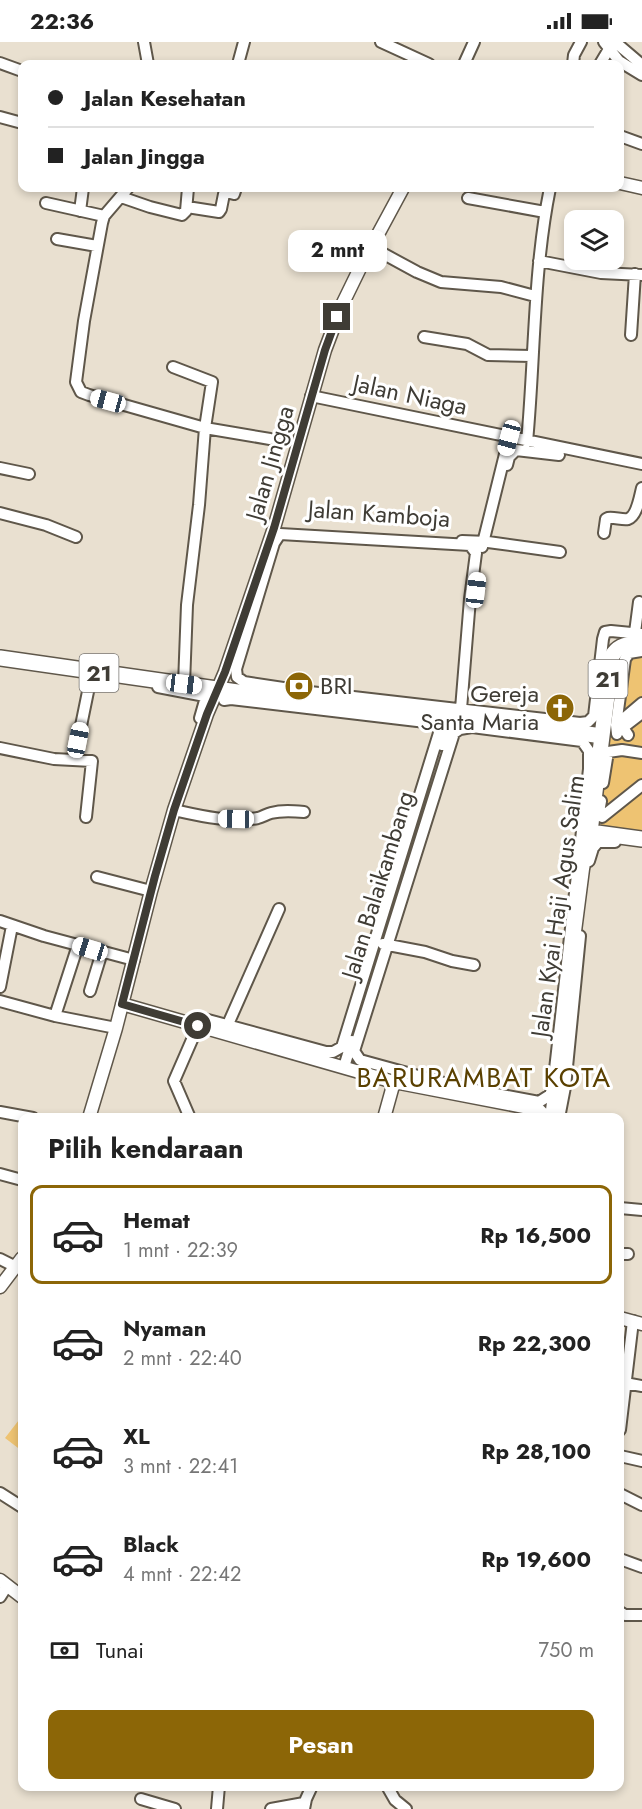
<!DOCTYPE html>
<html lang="id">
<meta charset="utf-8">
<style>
:root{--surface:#fff;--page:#f6f6f6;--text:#222;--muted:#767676;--line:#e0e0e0;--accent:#8c6607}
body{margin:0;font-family:Jost,sans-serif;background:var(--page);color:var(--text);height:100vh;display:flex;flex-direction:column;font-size:22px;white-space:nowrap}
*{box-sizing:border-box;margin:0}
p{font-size:20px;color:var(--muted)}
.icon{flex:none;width:33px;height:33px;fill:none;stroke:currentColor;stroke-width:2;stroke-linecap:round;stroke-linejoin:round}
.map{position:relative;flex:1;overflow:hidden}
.side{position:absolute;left:18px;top:1071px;width:606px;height:678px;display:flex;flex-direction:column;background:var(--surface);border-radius:12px;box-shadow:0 3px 9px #0003}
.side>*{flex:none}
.guide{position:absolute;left:18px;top:18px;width:606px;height:132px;border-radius:12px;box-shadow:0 3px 9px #0003;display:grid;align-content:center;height:132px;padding:0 30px;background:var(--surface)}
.buttons{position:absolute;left:564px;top:168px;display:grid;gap:12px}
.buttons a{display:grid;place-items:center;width:60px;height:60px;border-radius:12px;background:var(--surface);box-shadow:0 3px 9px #0003;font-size:30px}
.end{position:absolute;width:27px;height:27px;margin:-14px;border:8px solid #3f3c35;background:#fff;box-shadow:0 0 0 3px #fff}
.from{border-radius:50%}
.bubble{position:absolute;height:42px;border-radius:12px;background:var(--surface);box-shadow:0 3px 9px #0003;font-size:20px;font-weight:700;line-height:42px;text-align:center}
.car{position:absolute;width:18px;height:36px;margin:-18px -9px;border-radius:8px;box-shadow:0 0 4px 2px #0007;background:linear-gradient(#fff 24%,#345 0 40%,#fff 0 76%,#345 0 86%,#fff 0)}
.guide b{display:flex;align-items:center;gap:21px;height:57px;font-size:22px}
.guide b+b{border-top:2px solid var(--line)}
.guide i{width:15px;height:15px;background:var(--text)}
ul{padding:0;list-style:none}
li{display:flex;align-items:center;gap:18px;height:99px;margin:0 12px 9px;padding:0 18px;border:3px solid transparent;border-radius:12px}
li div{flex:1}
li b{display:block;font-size:22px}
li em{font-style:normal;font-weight:700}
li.active{border-color:var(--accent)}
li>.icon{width:54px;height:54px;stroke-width:1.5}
h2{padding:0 30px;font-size:27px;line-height:72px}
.pay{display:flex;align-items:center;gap:15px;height:66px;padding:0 30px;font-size:22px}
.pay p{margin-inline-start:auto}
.action{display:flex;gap:12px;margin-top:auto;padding:12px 30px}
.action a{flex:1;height:69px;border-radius:12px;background:var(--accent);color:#fff;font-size:24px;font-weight:700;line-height:69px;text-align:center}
.status{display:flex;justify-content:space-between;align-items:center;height:42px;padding:0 30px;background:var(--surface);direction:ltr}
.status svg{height:16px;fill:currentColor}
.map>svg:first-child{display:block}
.green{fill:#eec372}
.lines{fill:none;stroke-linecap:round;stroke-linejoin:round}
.minor-casing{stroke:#5f574a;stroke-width:14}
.major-casing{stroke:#5f574a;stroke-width:15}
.highway-casing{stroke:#5f574a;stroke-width:18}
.minor{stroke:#fff;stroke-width:10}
.major{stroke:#fff;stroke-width:12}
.highway{stroke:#fff;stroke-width:15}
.route{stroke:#3f3c35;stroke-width:8}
.labels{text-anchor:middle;stroke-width:6;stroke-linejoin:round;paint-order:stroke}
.shield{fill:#fff;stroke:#797672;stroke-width:1.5}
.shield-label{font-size:22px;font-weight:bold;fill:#3f3c35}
.street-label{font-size:24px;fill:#3f3c35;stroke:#fff}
.poi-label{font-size:24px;fill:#3f3c35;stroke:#fff;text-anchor:start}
.quarter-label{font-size:27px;letter-spacing:1.5px;fill:#5a4000;stroke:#fff}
</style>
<div class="status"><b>22:36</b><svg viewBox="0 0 49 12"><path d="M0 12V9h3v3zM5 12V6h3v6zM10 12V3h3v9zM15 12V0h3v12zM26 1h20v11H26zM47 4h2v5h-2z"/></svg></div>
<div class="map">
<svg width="642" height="1767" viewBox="0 0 642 1767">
<rect width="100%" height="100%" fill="#e9e0d0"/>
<path class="green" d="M642 605V795L602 786 599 778 616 620 623 610Z
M22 1374V1409L5 1396Z"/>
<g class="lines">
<g class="minor-casing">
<path id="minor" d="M144 0 148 22
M381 0 429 22
M604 0 619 19 642 33
M615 0 642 23
M0 21 22 29
M238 22 244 0
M464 22 474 0
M573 22 574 13 581 0
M600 22 612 2
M0 75 22 81
M620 94 642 102
M128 146 104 174 102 181 84 279 76 340 81 350 89 353 205 386 199 463 187 563 184 642
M121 155 150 165 182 173 186 169 188 146
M468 156 545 170
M46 161 104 174
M187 165 219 170 221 167 224 152 226 150 234 152 236 146
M80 169 83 146
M57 197 97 204
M371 205 417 230 441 240 501 245 535 254
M539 219 601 231 642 233
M631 293 635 232
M424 295 467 302 488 313 532 314
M173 325 212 340 205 386 270 397
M311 354 642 422
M527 400C535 315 533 230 550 146
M507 423 509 415 516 408 559 413
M0 426 29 432
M0 471 46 483 76 495
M604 491 606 477 608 476C614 475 622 478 628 477 637 474 640 454 642 446
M462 499 488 500 560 510
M482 505 509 396
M634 598 639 560
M158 645 205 654 206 655 200 676
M461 667 470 557 476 511 470 503 280 492 274 501 236 627 237 635 244 640 310 650 580 681 588 680 594 674 603 597 605 590 611 589 642 592
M616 683 642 661
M472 685 582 699 589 709V727L553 1045 550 1053 539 1060 455 1044 360 1018 354 1009 454 691 460 687Z
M617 692 616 683 625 617 629 611 642 609
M628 693 624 687 625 684 642 671
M442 703 451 674
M0 706 54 717 92 719 86 775
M74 718 92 630
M603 741 608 710 622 708 642 711
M601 759 599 770 602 775 642 743
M174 768C201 774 230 781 258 776 262 775 267 772 271 771 282 768 293 769 304 770
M589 819 593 806 598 800H615
M97 835 151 849
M0 879 44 894 134 918
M383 902 425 910 452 919 474 923
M0 945 12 884
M90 949 102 910
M0 959 55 974 116 986
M55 974 78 903
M197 975 326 1010H333L342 1005 439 691 438 685 434 681 231 657 224 658
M225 989 279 867
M344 1025 352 999
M0 1070 33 1076
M190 1076 174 1039 198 984
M559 1076 565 1045 580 894
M0 1132 22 1138
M620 1166 642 1168
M620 1212H628
M0 1217 16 1225
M625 1341 642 1344
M620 1388 633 1279
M620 1414 642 1419
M0 1451 22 1465
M620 1452 642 1463
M620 1517 642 1525
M0 1555 7 1544
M620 1570 625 1573H642
M387 1744 395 1758 406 1767
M141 1757 175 1767
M217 1767 219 1744
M271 1767 304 1761
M304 1767 306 1757 312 1744"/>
</g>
<g class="major-casing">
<path id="major" d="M620 141 642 146
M122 962 394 1040 539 1068 547 1076
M89 1076 116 986 151 849 174 768 207 672 225 630 274 486 325 308 342 263 362 222 403 146
M384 1076 394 1040
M551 1076 583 827 590 790
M0 1245 22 1216
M620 1276 642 1282
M0 1538 22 1555"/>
</g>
<g class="highway-casing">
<path id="highway" d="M642 602C629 601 618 603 612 614L590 790 642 797
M0 616 287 657 465 675 602 694"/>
</g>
<use href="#minor" class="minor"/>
<use href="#major" class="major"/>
<use href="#highway" class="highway"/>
</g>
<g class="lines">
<path class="route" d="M198 984 122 962 155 834 174 768 207 672 225 630 274 486 325 308 337 275"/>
</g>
<defs>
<g id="bank-disc" transform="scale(1.5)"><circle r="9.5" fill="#8c6607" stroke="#fff"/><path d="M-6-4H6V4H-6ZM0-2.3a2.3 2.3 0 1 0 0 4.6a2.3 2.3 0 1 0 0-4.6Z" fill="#fff"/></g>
<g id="church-disc" transform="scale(1.5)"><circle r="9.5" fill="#8c6607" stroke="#fff"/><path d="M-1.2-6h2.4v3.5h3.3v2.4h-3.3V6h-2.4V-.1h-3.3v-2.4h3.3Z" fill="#fff"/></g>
</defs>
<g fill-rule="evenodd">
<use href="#bank-disc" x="299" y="644"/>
<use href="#church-disc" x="560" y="666"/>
</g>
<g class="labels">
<g class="shield">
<rect x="79.5" y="612" width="39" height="38" rx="4.5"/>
<rect x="588.5" y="618" width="39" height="38" rx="4.5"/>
</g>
<g class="shield-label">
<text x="99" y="639">21</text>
<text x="608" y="645">21</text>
</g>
<g class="street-label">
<text transform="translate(410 353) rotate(12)" y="8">Jalan Niaga</text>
<text transform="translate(270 421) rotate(-74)" y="8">Jalan Jingga</text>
<text transform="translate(379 472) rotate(4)" y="8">Jalan Kamboja</text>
<text transform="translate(378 843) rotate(-73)" y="8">Jalan Balaikambang</text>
<text transform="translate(558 864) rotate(-82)" y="8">Jalan Kyai Haji Agus Salim</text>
</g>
<g class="poi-label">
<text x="320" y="652">BRI</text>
<text x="539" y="660" text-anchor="end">Gereja<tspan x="539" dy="28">Santa Maria</tspan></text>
</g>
<g class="quarter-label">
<text x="484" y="1045">BARURAMBAT KOTA</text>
</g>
</g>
</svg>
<div class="buttons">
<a><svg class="icon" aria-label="layers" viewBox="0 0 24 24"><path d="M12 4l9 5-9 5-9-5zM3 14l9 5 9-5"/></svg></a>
</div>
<i class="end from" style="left:198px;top:984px"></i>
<i class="end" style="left:337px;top:275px"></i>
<div class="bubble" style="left:288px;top:188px;width:99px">2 mnt</div>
<i class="car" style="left:108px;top:359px;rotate:285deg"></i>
<i class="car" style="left:509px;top:396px;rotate:195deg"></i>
<i class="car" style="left:476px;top:548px;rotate:7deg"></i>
<i class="car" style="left:184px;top:642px;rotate:97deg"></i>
<i class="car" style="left:78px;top:698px;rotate:11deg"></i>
<i class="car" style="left:236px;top:777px;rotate:271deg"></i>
<i class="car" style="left:90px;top:907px;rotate:287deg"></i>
<div class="guide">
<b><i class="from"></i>Jalan Kesehatan</b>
<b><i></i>Jalan Jingga</b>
</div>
<section class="side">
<h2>Pilih kendaraan</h2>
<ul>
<li class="active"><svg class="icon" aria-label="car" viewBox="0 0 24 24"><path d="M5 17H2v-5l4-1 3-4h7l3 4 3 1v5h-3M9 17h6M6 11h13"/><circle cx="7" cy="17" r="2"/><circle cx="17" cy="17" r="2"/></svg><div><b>Hemat</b><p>1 mnt · 22:39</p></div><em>Rp 16,500</em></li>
<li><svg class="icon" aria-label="car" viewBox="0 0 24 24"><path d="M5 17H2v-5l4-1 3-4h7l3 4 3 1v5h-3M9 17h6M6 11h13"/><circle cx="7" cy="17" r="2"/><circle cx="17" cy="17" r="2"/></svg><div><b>Nyaman</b><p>2 mnt · 22:40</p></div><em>Rp 22,300</em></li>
<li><svg class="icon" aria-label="car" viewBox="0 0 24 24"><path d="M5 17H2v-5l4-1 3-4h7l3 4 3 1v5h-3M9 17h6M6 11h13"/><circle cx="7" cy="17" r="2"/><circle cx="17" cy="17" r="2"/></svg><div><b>XL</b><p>3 mnt · 22:41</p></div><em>Rp 28,100</em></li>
<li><svg class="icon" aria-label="car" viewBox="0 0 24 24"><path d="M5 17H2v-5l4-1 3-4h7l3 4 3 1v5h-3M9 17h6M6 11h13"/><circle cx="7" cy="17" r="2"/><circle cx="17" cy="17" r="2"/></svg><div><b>Black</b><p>4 mnt · 22:42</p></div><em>Rp 19,600</em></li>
</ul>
<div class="pay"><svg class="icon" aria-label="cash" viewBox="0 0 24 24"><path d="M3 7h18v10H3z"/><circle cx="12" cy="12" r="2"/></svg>Tunai<p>750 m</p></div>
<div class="action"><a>Pesan</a></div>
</section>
</div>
